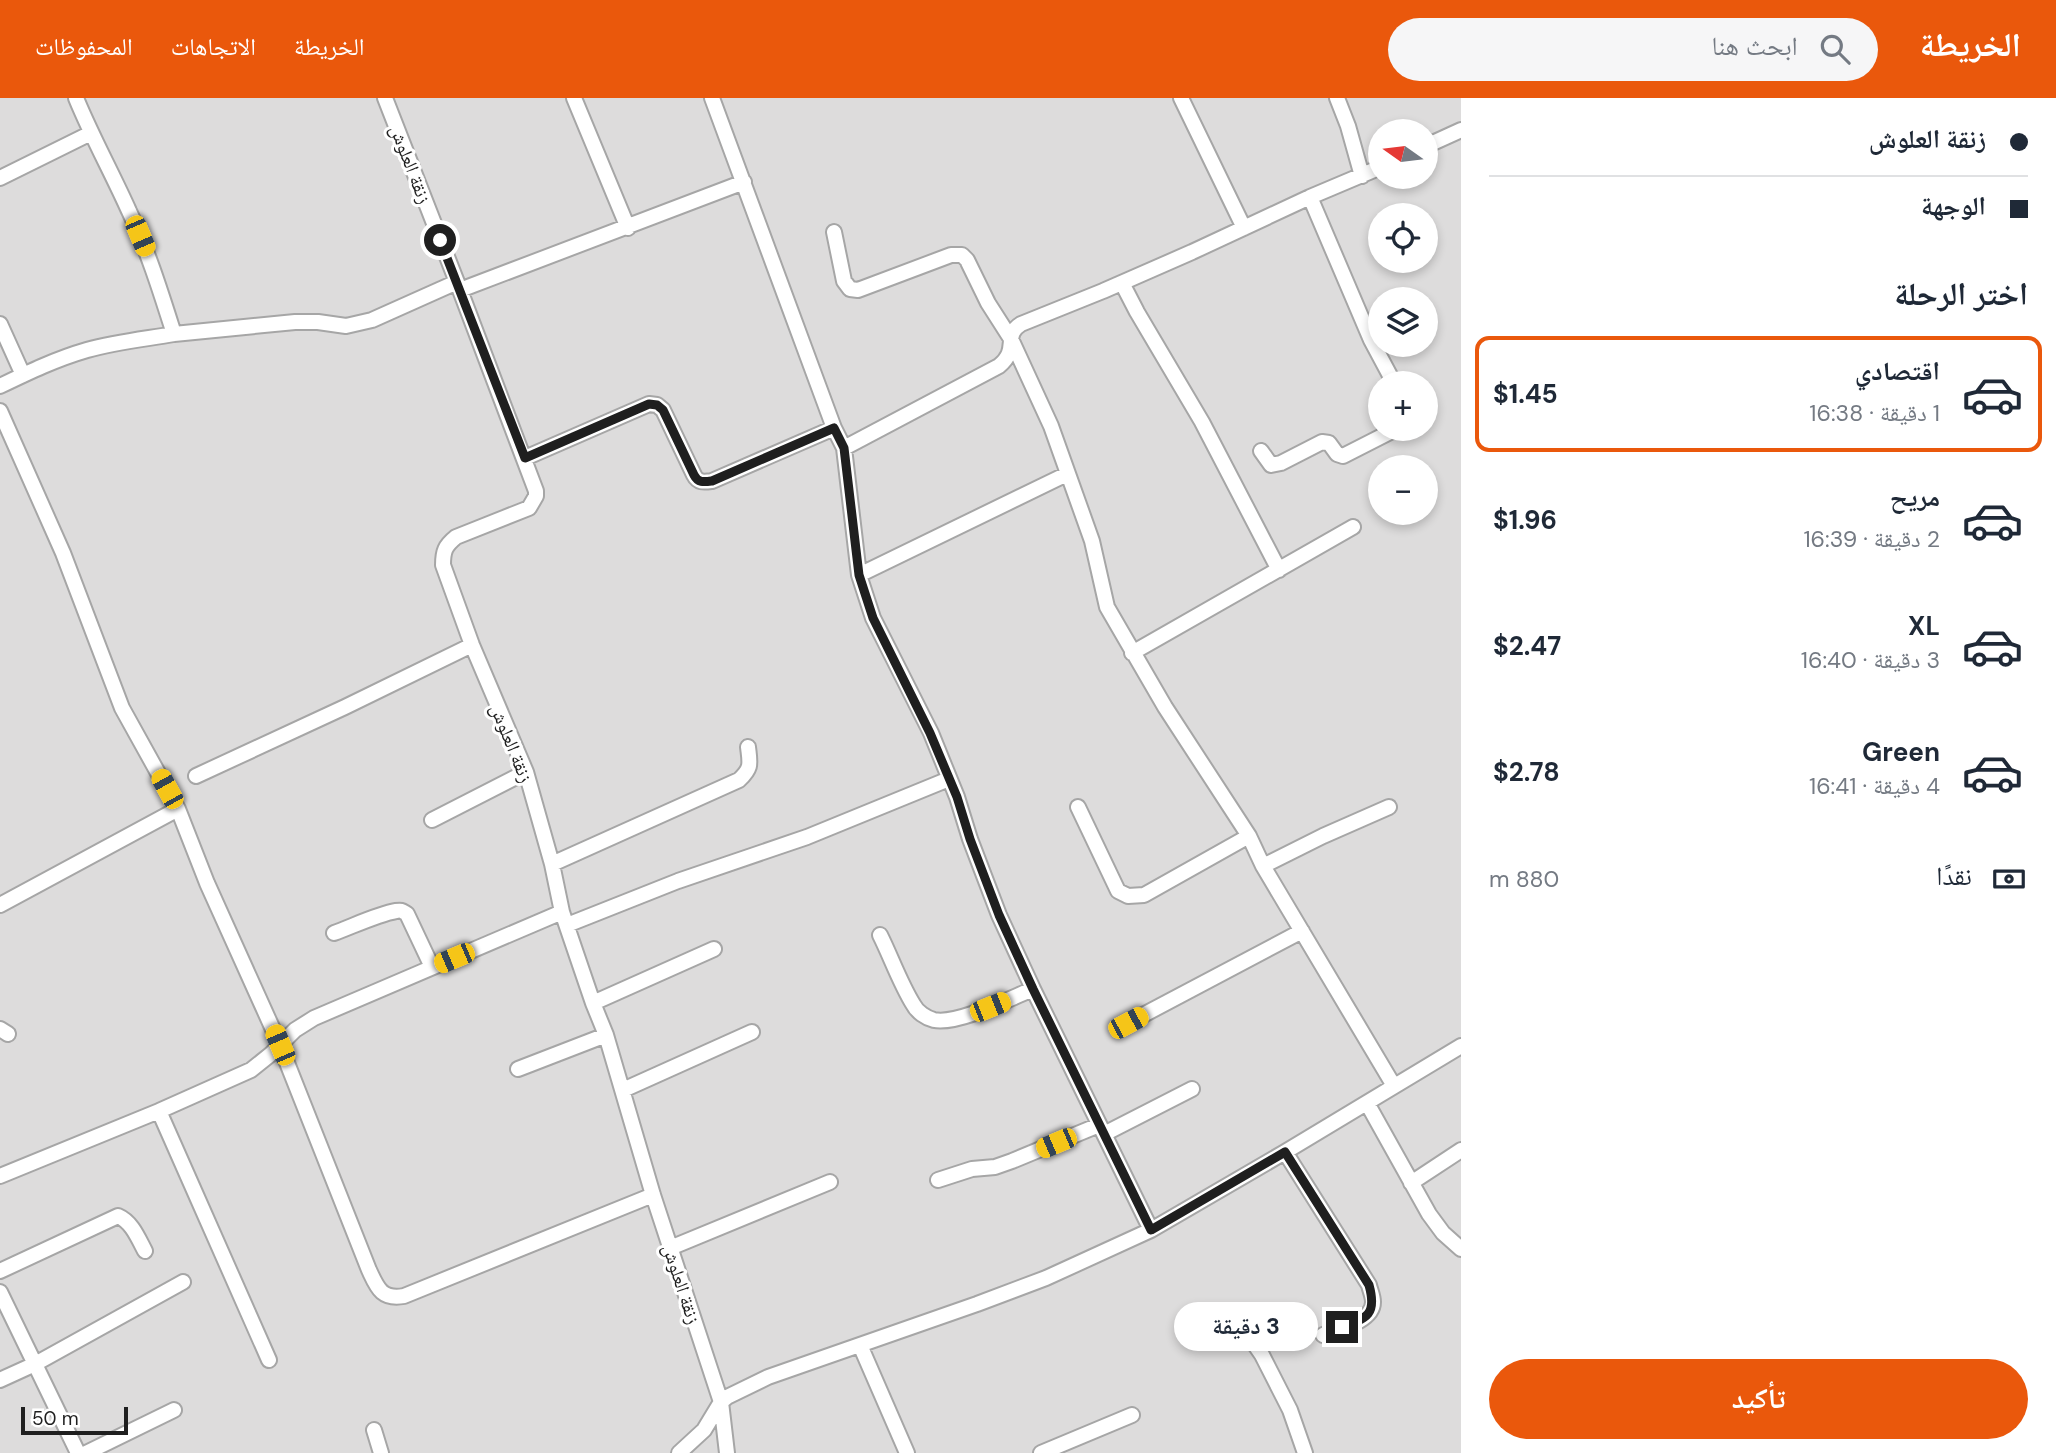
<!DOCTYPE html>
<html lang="ar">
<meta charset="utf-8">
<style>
:root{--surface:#fff;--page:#f6f6f7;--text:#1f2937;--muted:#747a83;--line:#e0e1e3;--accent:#ea580c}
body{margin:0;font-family:"DM Sans","Noto Naskh Arabic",sans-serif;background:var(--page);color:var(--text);direction:rtl;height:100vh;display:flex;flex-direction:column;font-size:26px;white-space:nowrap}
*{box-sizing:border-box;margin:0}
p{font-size:23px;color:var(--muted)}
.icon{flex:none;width:38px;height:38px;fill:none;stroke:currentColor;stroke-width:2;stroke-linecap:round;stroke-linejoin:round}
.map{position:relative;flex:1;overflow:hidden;direction:ltr}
.panel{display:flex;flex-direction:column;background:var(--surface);width:595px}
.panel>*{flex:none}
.banner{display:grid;align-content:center;height:154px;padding:0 28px;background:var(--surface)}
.needle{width:46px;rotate:284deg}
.fabs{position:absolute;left:1368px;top:21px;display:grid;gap:14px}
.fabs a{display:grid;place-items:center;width:70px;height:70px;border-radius:50%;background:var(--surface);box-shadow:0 4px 10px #0003;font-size:35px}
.scale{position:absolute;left:21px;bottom:18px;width:107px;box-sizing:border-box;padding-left:7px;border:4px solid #1f1f1f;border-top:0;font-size:19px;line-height:24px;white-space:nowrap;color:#1f1f1f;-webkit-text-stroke:5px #fff;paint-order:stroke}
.end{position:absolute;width:32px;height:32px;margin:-16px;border:9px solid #1f1f1f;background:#fff;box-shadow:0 0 0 4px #fff}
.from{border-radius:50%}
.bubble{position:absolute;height:49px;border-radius:24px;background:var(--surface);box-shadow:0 4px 10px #0003;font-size:23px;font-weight:700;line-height:49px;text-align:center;direction:rtl}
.car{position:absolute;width:21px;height:42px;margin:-21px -10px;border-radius:9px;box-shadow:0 0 5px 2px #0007;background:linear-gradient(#f5c518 24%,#345 0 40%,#f5c518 0 76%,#345 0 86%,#f5c518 0)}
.banner b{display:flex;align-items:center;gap:24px;height:66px;font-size:26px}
.banner b+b{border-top:2px solid var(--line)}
.banner i{width:18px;height:18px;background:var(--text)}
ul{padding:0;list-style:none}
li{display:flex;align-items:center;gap:21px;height:116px;margin:0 14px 10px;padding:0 14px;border:4px solid transparent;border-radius:14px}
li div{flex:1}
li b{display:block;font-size:26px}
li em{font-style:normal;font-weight:700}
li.current{border-color:var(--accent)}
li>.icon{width:63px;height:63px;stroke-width:1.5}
h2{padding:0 28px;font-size:32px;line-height:84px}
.pay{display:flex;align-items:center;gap:18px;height:77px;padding:0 28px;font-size:26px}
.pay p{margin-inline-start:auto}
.button{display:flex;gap:14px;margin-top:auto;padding:14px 28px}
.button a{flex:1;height:80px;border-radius:42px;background:var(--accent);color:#fff;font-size:28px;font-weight:700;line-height:80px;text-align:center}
header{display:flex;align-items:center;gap:42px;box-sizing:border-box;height:98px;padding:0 35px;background:var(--accent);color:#fff}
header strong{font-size:33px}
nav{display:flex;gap:38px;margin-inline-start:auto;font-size:24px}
.search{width:490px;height:63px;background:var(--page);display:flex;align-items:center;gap:18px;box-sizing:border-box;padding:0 24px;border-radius:38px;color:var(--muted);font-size:26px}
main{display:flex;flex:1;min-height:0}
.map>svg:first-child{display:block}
.residential{fill:#dddcdc;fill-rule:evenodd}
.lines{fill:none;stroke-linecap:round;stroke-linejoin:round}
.minor-casing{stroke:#a6a6a6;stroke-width:18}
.minor{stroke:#fff;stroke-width:14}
.route{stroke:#1f1f1f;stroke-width:9}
.labels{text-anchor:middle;stroke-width:6;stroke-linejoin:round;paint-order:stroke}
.street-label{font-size:19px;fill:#1f1f1f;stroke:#fff}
</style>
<header>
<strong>الخريطة</strong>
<div class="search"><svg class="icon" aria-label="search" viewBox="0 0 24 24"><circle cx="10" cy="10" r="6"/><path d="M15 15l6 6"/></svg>ابحث هنا</div>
<nav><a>الخريطة</a><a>الاتجاهات</a><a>المحفوظات</a></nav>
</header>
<main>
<section class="panel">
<div class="banner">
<b><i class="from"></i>زنقة العلوش</b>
<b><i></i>الوجهة</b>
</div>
<h2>اختر الرحلة</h2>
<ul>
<li class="current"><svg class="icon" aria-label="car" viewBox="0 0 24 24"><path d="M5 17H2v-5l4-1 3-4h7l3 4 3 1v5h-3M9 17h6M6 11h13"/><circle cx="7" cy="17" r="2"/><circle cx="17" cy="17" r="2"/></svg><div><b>اقتصادي</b><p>1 دقيقة · 16:38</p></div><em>$1.45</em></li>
<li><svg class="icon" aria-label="car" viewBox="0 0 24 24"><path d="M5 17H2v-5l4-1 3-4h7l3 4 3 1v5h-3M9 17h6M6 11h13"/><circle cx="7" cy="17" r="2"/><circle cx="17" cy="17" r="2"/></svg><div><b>مريح</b><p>2 دقيقة · 16:39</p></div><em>$1.96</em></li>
<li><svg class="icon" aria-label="car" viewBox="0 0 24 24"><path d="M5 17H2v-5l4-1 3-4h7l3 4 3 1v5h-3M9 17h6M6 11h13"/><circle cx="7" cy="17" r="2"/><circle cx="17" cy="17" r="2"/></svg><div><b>XL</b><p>3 دقيقة · 16:40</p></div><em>$2.47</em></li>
<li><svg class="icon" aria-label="car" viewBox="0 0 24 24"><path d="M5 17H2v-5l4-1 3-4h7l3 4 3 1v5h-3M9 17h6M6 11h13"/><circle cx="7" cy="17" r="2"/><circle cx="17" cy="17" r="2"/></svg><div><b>Green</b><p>4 دقيقة · 16:41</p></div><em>$2.78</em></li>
</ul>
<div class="pay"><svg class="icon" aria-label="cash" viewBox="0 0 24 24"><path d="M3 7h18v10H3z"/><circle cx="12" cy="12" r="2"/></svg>نقدًا<p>880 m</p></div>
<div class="button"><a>تأكيد</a></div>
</section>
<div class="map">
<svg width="1461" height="1355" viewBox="0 0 1461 1355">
<rect width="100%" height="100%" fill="#f1ede5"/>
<path class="residential" d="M0 0H1461V1355H0ZM1381 33H1426V79H1381ZM1381 117H1426V163H1381ZM1381 201H1426V247H1381ZM1381 285H1426V331H1381ZM1381 369H1426V415H1381Z"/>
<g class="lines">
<g class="minor-casing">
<path id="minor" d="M385 0 460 192 536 393V398L529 410 456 439C445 448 443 453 443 467L472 547 526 674 552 766 562 814 593 905 606 937 653 1097 721 1304 727 1355
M574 0 628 130
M712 0 834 330 844 350 859 477 873 520 931 635 957 699 970 741 999 817 1033 891 1151 1132
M1181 0 1244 130
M1337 0 1348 28 1362 78
M1426 48 1461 32
M0 80 91 35
M1310 99 1371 242 1394 285
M834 134 844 183 850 191 858 192 951 157H962L967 162 988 205 1011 241 1051 328 1092 443 1107 509 1165 609 1249 738 1263 768 1394 988
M1122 185 1137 214 1202 324 1279 472
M460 192 744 84
M0 226 23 277
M174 236 295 224H318L346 228 372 222 457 184
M0 288C29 274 56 261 87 252 116 244 145 241 174 236 161 195 148 153 129 113 112 75 92 39 76 0
M0 313 63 455 122 610 178 711 207 785 280 947 369 1172C377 1189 381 1202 404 1198L653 1097
M844 350 999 268C1020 251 1002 238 1021 226L1103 193 1192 154 1310 99 1381 69
M1261 353 1271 367 1281 365 1322 344 1329 345 1337 356 1343 358 1396 331
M525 360 649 306 657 307 663 312 694 377C698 385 704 384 712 383L834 330
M859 477 1067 376
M1132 555 1353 429
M196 678 345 609 472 547
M1078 709 1118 793 1128 798 1144 797 1249 738
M432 722 526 674
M552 766 739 682C752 670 750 666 748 649
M1263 768 1323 738 1389 709
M0 807 178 711
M567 827 678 783 807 739 949 681
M334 835C351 829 378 816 396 813 402 812 402 813 407 816L432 869
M880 837C891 859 900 885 913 906 917 914 926 920 934 922 957 927 1011 900 1033 891
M593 905 714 851
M1128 925 1302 833
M0 931 8 936
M518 971 606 937
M623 992 752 934
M1367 1005 1429 1116 1443 1135 1461 1151
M159 1013 269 1262
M1104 1036 1192 991
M1285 1054 1369 1187C1370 1192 1373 1198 1373 1204 1373 1224 1338 1231 1323 1237
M0 1078 159 1013 251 972 271 956 295 932 314 920 562 814
M938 1082 972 1071 995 1069 1012 1063 1099 1027
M1411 1085 1461 1052
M670 1150 830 1084
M0 1173 118 1118C132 1124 138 1140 145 1153
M0 1194 78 1355
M1235 1218 1262 1257 1290 1312 1305 1355
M860 1247 907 1355
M0 1282 35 1266 183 1184
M374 1332 381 1355
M86 1355 174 1312
M679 1355 704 1332 721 1304 727 1299 768 1279 977 1206 1046 1180 1151 1132 1285 1054 1461 948
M1041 1355 1132 1317"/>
</g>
<use href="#minor" class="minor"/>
</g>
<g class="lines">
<path class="route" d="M440 142 525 360 649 306 657 307 663 312 694 377C698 385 704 384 712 383L834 330 844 350 859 477 873 520 930 635 957 699 970 741 999 817 1033 891 1151 1132 1285 1054 1369 1187C1377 1216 1368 1220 1342 1229"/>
</g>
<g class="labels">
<g class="street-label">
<text transform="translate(411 66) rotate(69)" y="7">زنقة العلوش</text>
<text transform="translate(512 645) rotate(68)" y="7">زنقة العلوش</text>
<text transform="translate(682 1186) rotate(72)" y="7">زنقة العلوش</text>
</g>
</g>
</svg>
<div class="fabs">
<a><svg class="needle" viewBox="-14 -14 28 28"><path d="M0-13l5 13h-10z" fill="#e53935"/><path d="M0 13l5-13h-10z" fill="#747a83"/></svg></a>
<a><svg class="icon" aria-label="locate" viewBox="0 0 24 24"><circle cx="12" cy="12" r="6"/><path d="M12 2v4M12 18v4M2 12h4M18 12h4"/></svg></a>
<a><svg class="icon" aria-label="layers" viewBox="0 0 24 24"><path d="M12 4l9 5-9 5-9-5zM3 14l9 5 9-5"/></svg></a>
<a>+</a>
<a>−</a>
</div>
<div class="scale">50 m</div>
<i class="end from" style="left:440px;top:142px"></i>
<i class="end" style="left:1342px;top:1229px"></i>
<div class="bubble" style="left:1174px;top:1204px;width:144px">3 دقيقة</div>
<i class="car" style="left:140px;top:138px;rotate:157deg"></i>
<i class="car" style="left:167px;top:691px;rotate:331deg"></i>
<i class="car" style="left:454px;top:860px;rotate:247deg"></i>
<i class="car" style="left:990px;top:909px;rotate:68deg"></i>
<i class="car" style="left:1128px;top:925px;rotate:62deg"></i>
<i class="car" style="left:280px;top:947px;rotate:337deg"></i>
<i class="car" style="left:1056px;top:1045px;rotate:247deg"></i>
</div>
</main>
